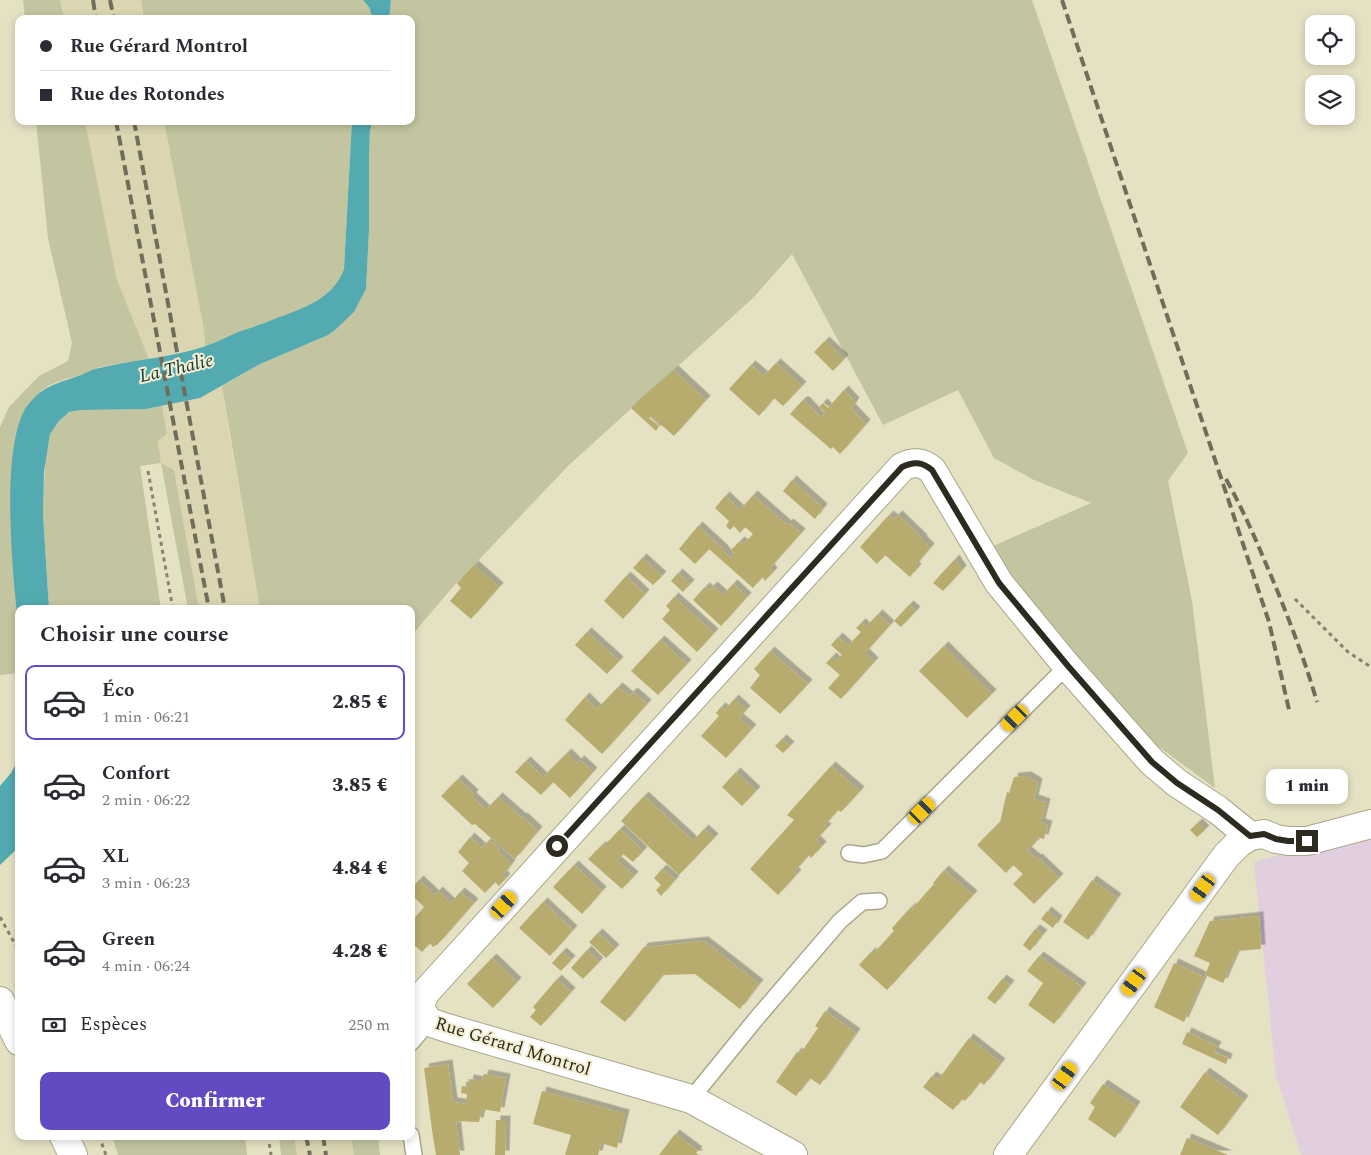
<!DOCTYPE html>
<html lang="fr">
<meta charset="utf-8">
<style>
:root{--surface:#fff;--page:#f2f2f3;--text:#2b2b33;--muted:#7c7c81;--line:#e1e1e2;--accent:#624ac3}
body{margin:0;font-family:Spectral,serif;background:var(--page);color:var(--text);height:100vh;display:flex;flex-direction:column;font-size:19px;white-space:nowrap}
*{box-sizing:border-box;margin:0}
p{font-size:16px;color:var(--muted)}
.icon{flex:none;width:28px;height:28px;fill:none;stroke:currentColor;stroke-width:2;stroke-linecap:round;stroke-linejoin:round}
.map{position:relative;flex:1;overflow:hidden}
.sheet{position:absolute;left:15px;top:605px;width:400px;height:535px;display:flex;flex-direction:column;background:var(--surface);border-radius:10px;box-shadow:0 2px 8px #0003}
.sheet>*{flex:none}
.banner{position:absolute;left:15px;top:15px;width:400px;height:110px;border-radius:10px;box-shadow:0 2px 8px #0003;display:grid;align-content:center;height:110px;padding:0 25px;background:var(--surface)}
.tools{position:absolute;left:1305px;top:15px;display:grid;gap:10px}
.tools a{display:grid;place-items:center;width:50px;height:50px;border-radius:10px;background:var(--surface);box-shadow:0 2px 8px #0003;font-size:25px}
.end{position:absolute;width:22px;height:22px;margin:-11px;border:6px solid #2d2b20;background:#fff;box-shadow:0 0 0 2px #fff}
.from{border-radius:50%}
.bubble{position:absolute;height:35px;border-radius:10px;background:var(--surface);box-shadow:0 2px 8px #0003;font-size:16px;font-weight:800;line-height:35px;text-align:center}
.car{position:absolute;width:15px;height:30px;margin:-15px -8px;border-radius:6px;box-shadow:0 0 4px 1px #0007;background:linear-gradient(#f5c518 24%,#345 0 40%,#f5c518 0 76%,#345 0 86%,#f5c518 0)}
.banner b{display:flex;align-items:center;gap:18px;height:48px;font-size:19px}
.banner b+b{border-top:1px solid var(--line)}
.banner i{width:12px;height:12px;background:var(--text)}
ul{padding:0;list-style:none}
li{display:flex;align-items:center;gap:15px;height:75px;margin:0 10px 8px;padding:0 15px;border:2px solid transparent;border-radius:10px}
li div{flex:1}
li b{display:block;font-size:19px}
li em{font-style:normal;font-weight:800}
li.active{border-color:var(--accent)}
li>.icon{width:45px;height:45px;stroke-width:1.5}
h2{padding:0 25px;font-size:22px;line-height:60px}
.pay{display:flex;align-items:center;gap:12px;height:55px;padding:0 25px;font-size:19px}
.pay p{margin-inline-start:auto}
.button{display:flex;gap:10px;margin-top:auto;padding:10px 25px}
.button a{flex:1;height:58px;border-radius:10px;background:var(--accent);color:#fff;font-size:20px;font-weight:800;line-height:58px;text-align:center}
.map>svg:first-child{display:block}
.built{fill:#dbd6b1}
.industrial{fill:#e1cfe0}
.green{fill:#c2c59f}
.water{fill:#53aab1}
.building{fill:#b7ac6d;filter:url(#shadow)}
.lines{fill:none;stroke-linecap:round;stroke-linejoin:round}
.lane-casing{stroke:#aaa68a;stroke-width:18}
.street-casing{stroke:#aaa68a;stroke-width:30}
.secondary-casing{stroke:#aaa68a;stroke-width:30}
.path{stroke:#86836f;stroke-width:3;stroke-dasharray:4 4;stroke-linecap:butt}
.lane{stroke:#fff;stroke-width:15}
.street{stroke:#fff;stroke-width:28}
.secondary{stroke:#fff;stroke-width:28}
.rail{stroke:#706d5b;stroke-width:4;stroke-dasharray:10 5;stroke-linecap:butt}
.route{stroke:#2d2b20;stroke-width:6}
.labels{text-anchor:middle;stroke-width:4;stroke-linejoin:round;paint-order:stroke}
.street-label{font-size:18px;fill:#2d2b20;stroke:#f3eed0}
.water-label{font-size:19px;font-style:italic;fill:#123c3f;stroke:#f3eed0}
</style>
<div class="map">
<svg width="1371" height="1155" viewBox="0 0 1371 1155">
<defs>
<filter id="shadow"><feDropShadow dx="4.5" dy="-4.5" stdDeviation="0" flood-color="#0004"/></filter>
</defs>
<rect width="100%" height="100%" fill="#e5e1c3"/>
<path class="built" d="M60 0H141L144 19H64Z
M85 121H164L204 331V347L149 359 117 280Z
M222 386 229 432 260 609H199L174 470 161 463 158 441 167 434 162 406 200 398Z
M294 1136H351L354 1155H297Z"/>
<path class="industrial" d="M1371 835V1155H1301L1276 1075 1254 862 1294 851Z"/>
<path class="green" d="M23 0H60L64 19H25Z
M141 0H363L369 7 373 19H144Z
M391 0H1032L1188 453 1168 481 1192 601 1215 788 1140 733 1046 623 991 547 1091 503 1034 480 994 458 958 390 883 425 792 254 753 298 569 465 452 588 411 636V609H260L222 386 260 364 326 336 334 331 354 312 366 289 369 229 368 180 370 130 373 121H411V19H389Z
M36 121H85L117 280 149 359C131 362 111 364 94 369 89 371 84 374 80 375 66 379 52 382 41 391 0 440 15 564 19 631 20 645 19 659 19 673L0 675V427L9 407 39 376 68 361 72 343 48 238Z
M164 121H352L344 269C331 306 288 314 255 326 238 332 221 340 205 347L204 330Z
M162 406 167 434 158 441 161 463 174 470 199 609H188L161 463 140 466 161 609H49L43 515 45 461 50 434 59 421 69 412 81 410 146 409Z
M112 1136H245L247 1155H118Z
M279 1136H294L297 1155H281Z
M351 1136H378L380 1155H354Z"/>
<path class="water" d="M363 0H391L389 19H373L369 7Z
M352 121H373L370 130 369 156V229L366 289 354 312 334 331 326 336 260 364 200 398 146 409 81 410 69 412 59 421 50 434 44 471 43 515 49 609H19V632C13 577 0 454 25 409 42 385 56 384 81 375 86 373 91 370 95 369 131 360 168 358 203 347 216 343 228 336 241 331 253 327 265 323 277 318 304 308 333 299 344 269Z
M19 758V847L0 865V786L11 773Z"/>
<path class="building" d="M825 341 844 359 833 371 814 352Z
M776 363 802 386 783 406 774 398 759 416 729 389 751 365 764 376Z
M674 370 706 400 674 436 651 416 649 418 659 426 656 431 631 408Z
M844 390 855 402 851 408 866 424 840 454 833 447 831 449 790 414 802 401H805L820 417 825 412 819 407 823 403 828 408Z
M792 480 823 508 815 519 783 491Z
M753 495 787 525 789 523 801 533 770 568 773 572 765 581 762 577 753 588 709 549 695 564 679 549 698 526 724 550V551L731 558 735 553 731 550 740 541 744 544 753 534 745 527 740 533 734 526 730 530 726 526 729 521 715 508 725 496 740 510Z
M889 515 894 519 898 515 923 539 922 540 930 548 915 566 917 568 910 577 885 555 877 564 860 547Z
M642 558 662 576 653 585 633 568Z
M955 559 962 570 943 591 933 583Z
M474 565 499 587 471 619 450 601 461 588 457 583Z
M678 573 690 584 683 592 671 581Z
M626 576 645 594 623 619 604 601Z
M733 584 747 597 721 626 693 600 705 587 709 590 713 586 723 595Z
M674 597 714 633 697 652 662 619 670 610 666 606Z
M909 605 916 611 901 627 894 621Z
M878 614 890 625 865 653 874 662 841 699 828 688 840 675 826 663 832 657 836 661 842 655 831 645 838 637 848 646 861 632 856 628 861 623 866 627Z
M587 632 619 661 607 674 575 645Z
M660 640 687 664 658 695 631 671Z
M944 646 992 694 967 718 919 671Z
M770 651 808 684 780 714 750 688 760 675 754 669Z
M618 687 629 696 633 692 647 704 602 754 565 720 585 697 597 709Z
M734 699 746 710 739 718 752 729 726 758 701 736 719 716 716 713 719 709 721 707 725 710Z
M782 739 790 746 783 753 775 746Z
M567 753 577 763 580 760 593 772 570 798 553 782 541 795 515 772 526 761 543 777Z
M831 766 860 791 841 812 838 810 824 826 827 828 816 840 822 846 811 858 809 855 794 872 797 874 778 895 750 869 794 820 787 815Z
M736 772 756 791 742 806 722 787Z
M1027 776 1038 783 1034 799 1046 803 1041 823 1048 825 1044 839 1037 837 1036 842 1027 851 1037 859 1038 858 1059 878 1034 904 1013 884 1023 874 1013 865 1006 873 977 845 1000 822 1007 792 1009 793 1014 777Z
M458 779 474 794 472 797 486 810 498 797 522 818 523 817 538 831 515 859 475 824 472 825 441 796Z
M644 796 693 841 704 829 714 838 679 875 621 821Z
M1198 823 1205 830 1197 837 1190 830Z
M620 829 643 851 633 862 623 854 617 861 634 876 622 889 588 859 601 846 603 847Z
M470 837 482 848 489 840 499 849 498 851 511 864 503 875 506 878 499 886 495 882 485 893 462 871 469 863 458 852Z
M574 865 602 891 582 914 553 887Z
M662 869 675 880 661 896 656 890 661 885 654 878Z
M944 870 973 895 887 990 859 965 871 952 873 954 894 931 892 928 911 907 912 909 934 884 933 883Z
M419 880 435 895 438 891 451 903 460 892 474 903 438 944 433 947 430 943 422 952 411 942V922L424 907 411 894V889Z
M1092 880 1117 898 1088 940 1063 922Z
M543 902 573 930 550 956 519 928Z
M1047 911 1058 920 1053 928 1041 919Z
M1259 916 1261 949 1237 951 1223 983 1205 975 1210 963 1194 956 1210 921Z
M1035 929 1043 934 1030 951 1023 945Z
M598 933 615 949 606 958 589 942Z
M704 941 759 984 740 1009 695 974 663 975 625 1022 600 1002 644 947Z
M587 950 599 962 583 979 571 968Z
M562 952 571 960 561 971 552 963Z
M1039 956 1082 987 1054 1024 1028 1005 1043 983 1027 971Z
M492 958 517 982 493 1008 467 984Z
M1174 963 1204 977 1184 1022 1154 1007Z
M557 979 571 992 541 1026 530 1017 536 1010 533 1007Z
M1002 979 1010 985 995 1004 987 998Z
M825 1011 856 1033 820 1085 810 1078 796 1096 776 1082 797 1052 800 1054 818 1028 815 1026Z
M1187 1032 1217 1046 1214 1052 1228 1058 1226 1064 1182 1044Z
M969 1038 1001 1063 984 1085 980 1082 965 1101 962 1099 953 1110 923 1087 932 1076 938 1080Z
M448 1064 453 1102 466 1104 467 1094 461 1093 462 1086 468 1087 469 1079 482 1081 484 1074 506 1078 500 1112 482 1109 479 1122 456 1121 460 1155H436L432 1130 424 1068Z
M1205 1072 1244 1100 1218 1135 1180 1107Z
M1103 1084 1136 1106 1115 1138 1088 1119 1095 1107 1090 1103Z
M542 1091 625 1114 617 1148 601 1143 598 1155H565L571 1135 533 1124Z
M496 1120H506L505 1155H495Z
M675 1134 698 1151 696 1153 699 1155H659Z
M1187 1138 1228 1155H1180Z"/>
<g class="lines">
<g class="lane-casing">
<path id="lane" d="M849 853 863 855 882 851 1067 666
M411 1043 429 1022
M691 1099 756 1019 840 921 862 902 879 901
M411 1135 414 1155"/>
</g>
<g class="street-casing">
<path id="street" d="M793 1155 691 1099 447 1028 429 1022 419 1008 425 993 902 467C914 461 922 462 932 470L999 583 1067 666 1152 762 1177 783 1218 810 1250 836
M1008 1155 1226 856 1239 843 1250 836 1264 834 1276 839 1288 841H1307L1371 824"/>
</g>
<g class="secondary-casing">
<path id="secondary" d="M0 1001 19 1041
M64 1136 73 1155"/>
</g>
<path class="path" d="M148 471 173 609
M1295 599 1348 652 1371 667
M0 917 19 951
M99 1136 106 1155
M268 1136 271 1155"/>
<use href="#lane" class="lane"/>
<use href="#street" class="street"/>
<use href="#secondary" class="secondary"/>
<path class="rail" d="M93 0 96 19
M110 0 114 19
M1062 0 1269 622 1290 714
M116 121 209 609
M134 121 225 609
M1226 479C1246 515 1261 552 1277 590 1292 627 1306 664 1317 702
M306 1136 310 1155
M323 1136 326 1155"/>
</g>
<g class="lines">
<path class="route" d="M557 846 902 467C914 461 922 462 932 470L999 583 1068 666 1152 762 1177 783 1218 810 1250 836 1264 834 1276 839 1288 841H1307"/>
</g>
<g class="labels">
<g class="street-label">
<text transform="translate(513 1046) rotate(17)" y="6">Rue Gérard Montrol</text>
</g>
<g class="water-label">
<text transform="translate(176 367) rotate(-13)" y="7">La Thalie</text>
</g>
</g>
</svg>
<div class="tools">
<a><svg class="icon" aria-label="locate" viewBox="0 0 24 24"><circle cx="12" cy="12" r="6"/><path d="M12 2v4M12 18v4M2 12h4M18 12h4"/></svg></a>
<a><svg class="icon" aria-label="layers" viewBox="0 0 24 24"><path d="M12 4l9 5-9 5-9-5zM3 14l9 5 9-5"/></svg></a>
</div>
<i class="end from" style="left:557px;top:846px"></i>
<i class="end" style="left:1307px;top:841px"></i>
<div class="bubble" style="left:1266px;top:769px;width:82px">1 min</div>
<i class="car" style="left:1015px;top:718px;rotate:225deg"></i>
<i class="car" style="left:922px;top:811px;rotate:45deg"></i>
<i class="car" style="left:1203px;top:888px;rotate:216deg"></i>
<i class="car" style="left:504px;top:905px;rotate:42deg"></i>
<i class="car" style="left:1134px;top:982px;rotate:216deg"></i>
<i class="car" style="left:1065px;top:1076px;rotate:36deg"></i>
<div class="banner">
<b><i class="from"></i>Rue Gérard Montrol</b>
<b><i></i>Rue des Rotondes</b>
</div>
<section class="sheet">
<h2>Choisir une course</h2>
<ul>
<li class="active"><svg class="icon" aria-label="car" viewBox="0 0 24 24"><path d="M5 17H2v-5l4-1 3-4h7l3 4 3 1v5h-3M9 17h6M6 11h13"/><circle cx="7" cy="17" r="2"/><circle cx="17" cy="17" r="2"/></svg><div><b>Éco</b><p>1 min · 06:21</p></div><em>2.85 €</em></li>
<li><svg class="icon" aria-label="car" viewBox="0 0 24 24"><path d="M5 17H2v-5l4-1 3-4h7l3 4 3 1v5h-3M9 17h6M6 11h13"/><circle cx="7" cy="17" r="2"/><circle cx="17" cy="17" r="2"/></svg><div><b>Confort</b><p>2 min · 06:22</p></div><em>3.85 €</em></li>
<li><svg class="icon" aria-label="car" viewBox="0 0 24 24"><path d="M5 17H2v-5l4-1 3-4h7l3 4 3 1v5h-3M9 17h6M6 11h13"/><circle cx="7" cy="17" r="2"/><circle cx="17" cy="17" r="2"/></svg><div><b>XL</b><p>3 min · 06:23</p></div><em>4.84 €</em></li>
<li><svg class="icon" aria-label="car" viewBox="0 0 24 24"><path d="M5 17H2v-5l4-1 3-4h7l3 4 3 1v5h-3M9 17h6M6 11h13"/><circle cx="7" cy="17" r="2"/><circle cx="17" cy="17" r="2"/></svg><div><b>Green</b><p>4 min · 06:24</p></div><em>4.28 €</em></li>
</ul>
<div class="pay"><svg class="icon" aria-label="cash" viewBox="0 0 24 24"><path d="M3 7h18v10H3z"/><circle cx="12" cy="12" r="2"/></svg>Espèces<p>250 m</p></div>
<div class="button"><a>Confirmer</a></div>
</section>
</div>
